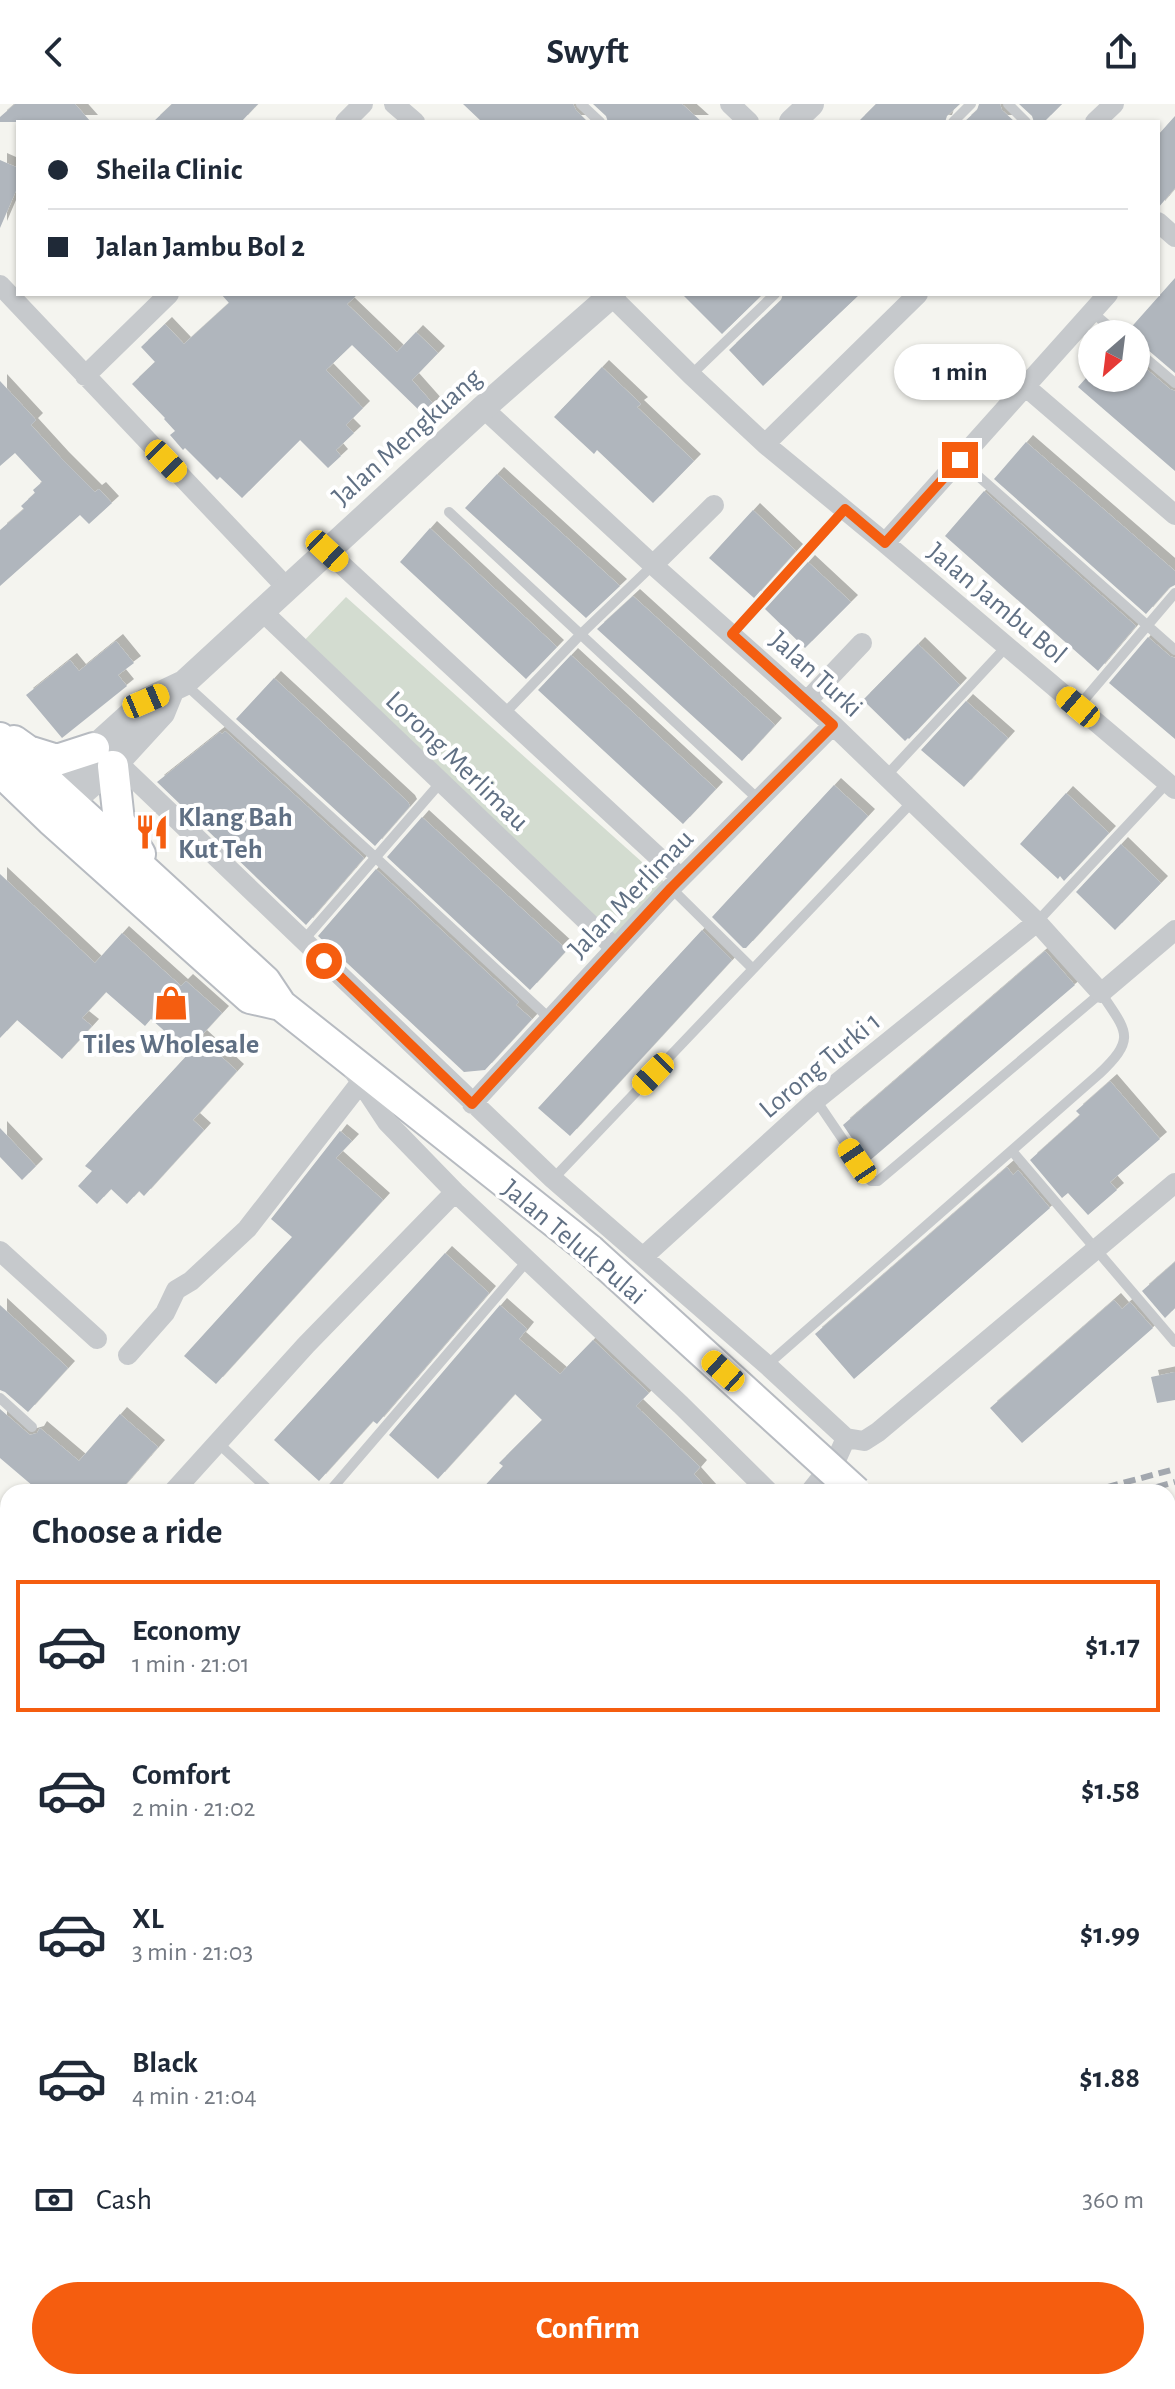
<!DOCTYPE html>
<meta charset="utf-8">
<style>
:root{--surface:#fff;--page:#f6f6f7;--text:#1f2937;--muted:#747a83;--line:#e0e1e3;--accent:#f55d0f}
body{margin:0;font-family:"Alegreya Sans",sans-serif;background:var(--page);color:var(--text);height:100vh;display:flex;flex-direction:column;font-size:30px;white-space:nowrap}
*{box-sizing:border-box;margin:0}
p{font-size:26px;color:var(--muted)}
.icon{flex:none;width:44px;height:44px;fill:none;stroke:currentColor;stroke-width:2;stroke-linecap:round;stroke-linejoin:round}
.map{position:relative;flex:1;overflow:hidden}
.details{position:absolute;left:0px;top:1380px;width:1176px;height:906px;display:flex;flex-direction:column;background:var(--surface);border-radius:24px 24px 0 0;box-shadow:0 2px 6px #0004}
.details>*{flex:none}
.banner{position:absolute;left:16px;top:16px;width:1144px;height:176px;border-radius:0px;box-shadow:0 2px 6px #0004;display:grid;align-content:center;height:176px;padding:0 32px;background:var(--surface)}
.needle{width:52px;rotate:208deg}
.fabs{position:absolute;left:1078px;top:216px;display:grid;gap:16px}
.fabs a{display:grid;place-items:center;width:72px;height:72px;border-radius:50%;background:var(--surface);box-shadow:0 2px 6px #0004;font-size:40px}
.end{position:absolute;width:36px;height:36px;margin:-18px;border:10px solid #f55d0f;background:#fff;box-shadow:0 0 0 4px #fff}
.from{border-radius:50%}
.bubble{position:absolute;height:56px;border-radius:28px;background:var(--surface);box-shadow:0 2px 6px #0004;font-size:26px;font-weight:600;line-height:56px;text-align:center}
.car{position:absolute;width:24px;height:48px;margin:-24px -12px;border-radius:10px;box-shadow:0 0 6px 2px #0007;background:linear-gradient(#f5c518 24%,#345 0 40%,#f5c518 0 76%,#345 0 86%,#f5c518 0)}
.banner b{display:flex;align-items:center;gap:28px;height:76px;font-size:30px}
.banner b+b{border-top:2px solid var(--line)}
.banner i{width:20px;height:20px;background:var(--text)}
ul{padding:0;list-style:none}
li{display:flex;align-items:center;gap:24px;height:132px;margin:0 16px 12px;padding:0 16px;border:4px solid transparent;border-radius:0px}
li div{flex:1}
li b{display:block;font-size:30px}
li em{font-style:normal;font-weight:600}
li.current{border-color:var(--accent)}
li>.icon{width:72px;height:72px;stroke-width:1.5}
h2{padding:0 32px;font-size:36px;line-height:96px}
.pay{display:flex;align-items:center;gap:20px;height:88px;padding:0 32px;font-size:30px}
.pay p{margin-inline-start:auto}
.button{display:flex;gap:16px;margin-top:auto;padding:16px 32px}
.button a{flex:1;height:92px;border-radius:48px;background:var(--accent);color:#fff;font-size:32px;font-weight:600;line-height:92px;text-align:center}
header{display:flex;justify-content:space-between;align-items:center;height:104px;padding:0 32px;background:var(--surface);font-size:36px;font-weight:600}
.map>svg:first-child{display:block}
.built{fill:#e4e6e3}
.green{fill:#d3dcd0}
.building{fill:#b0b6bd;filter:url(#shadow)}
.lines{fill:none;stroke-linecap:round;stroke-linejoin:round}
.secondary-casing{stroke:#b7bbc1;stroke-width:34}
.service{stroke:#c6c9cc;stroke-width:10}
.minor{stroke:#c6c9cc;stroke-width:20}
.tertiary{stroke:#c6c9cc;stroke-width:26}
.secondary{stroke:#fff;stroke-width:30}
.rail{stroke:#a3a8af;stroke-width:6;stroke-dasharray:12 6;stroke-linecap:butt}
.secondary-bridge-casing{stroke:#b7bbc1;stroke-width:34;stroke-linecap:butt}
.secondary-bridge{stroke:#fff;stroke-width:30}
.route{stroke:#f55d0f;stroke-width:10}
.labels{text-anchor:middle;stroke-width:8;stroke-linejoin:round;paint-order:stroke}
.street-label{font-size:28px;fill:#607084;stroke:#fff}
.poi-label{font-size:28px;font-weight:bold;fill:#607084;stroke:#fff;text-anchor:start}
</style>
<header><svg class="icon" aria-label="back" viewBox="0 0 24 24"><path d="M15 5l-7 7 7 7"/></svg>Swyft<svg class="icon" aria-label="share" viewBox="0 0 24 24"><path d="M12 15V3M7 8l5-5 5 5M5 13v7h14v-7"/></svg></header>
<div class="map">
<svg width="1175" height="2285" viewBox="0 0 1175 2285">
<defs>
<filter id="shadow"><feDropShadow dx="7" dy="-7" stdDeviation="0" flood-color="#0004"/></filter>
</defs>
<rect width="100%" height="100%" fill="#f4f4ef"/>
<path class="built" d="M839 2278H983L984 2279 979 2285H832Z"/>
<path class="green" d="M346 493 671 784 623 842 300 541Z"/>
<path class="building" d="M15 0H75L91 18H0V13Z
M172 0H258L241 18H153Z
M463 0H573L576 6 588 18H482Z
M593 0H682L702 18H608L606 12Z
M876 0H960L947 12 945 18H858Z
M979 0H1000L1002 6 1015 18H964L977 6Z
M1019 0H1062L1044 18H1034L1032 12Z
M1175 12V84L1158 104V31Z
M0 56 18 64V82L0 124Z
M1175 174V269L1141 240 1136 238V230L1127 228Z
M221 190H358L347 200 397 248 416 228 438 249 412 276 436 303 426 313 352 241 326 266 363 304 346 321 354 329 336 346 341 352 328 364 300 336 242 394 220 373 217 376 185 344 183 346 170 331 175 327 164 315 165 314 132 280 155 258 141 243 165 220 184 240 229 199Z
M682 190H763L722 230Z
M783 190H860L763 282 729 246 781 196Z
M1136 256 1170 285 1175 287V367L1078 283 1086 274H1136Z
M602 263 641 300 637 303 694 357 653 399 597 346 594 350 554 313Z
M0 277 36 316 31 321 62 355 95 388 99 385 112 399 89 420 80 411 0 482V426L24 405 21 402 35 389 33 386 42 378 15 349 0 362Z
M1026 338 1175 467V481L1169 484 1146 510 994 375Z
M497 370 620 482 586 514 465 404Z
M984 387 1136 522 1098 567 945 432Z
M753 406 796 447 754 494 709 454Z
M430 424 557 543 526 575 400 458Z
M808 458 851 498 805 544 765 505Z
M633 492 775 621 742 657 597 525Z
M1148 533 1170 552 1175 554V635L1109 579Z
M116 537 134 559 118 571 127 582 62 634 26 591 70 556 79 567Z
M918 540 960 581 909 635 908 634 905 637 863 596Z
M571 551 716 685 683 720 538 586Z
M274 574 408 698 410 702 375 742 236 615Z
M966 597 1008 634 964 683 921 646Z
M225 627 364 754 306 821 157 678 220 628 222 630Z
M834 681 868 712 746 844H743L712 813Z
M1066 689 1109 729 1064 777 1060 772 1058 775 1020 740Z
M422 713 567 846 530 886 387 753Z
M1121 740 1161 779 1115 826 1076 788Z
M376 765 519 898 516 901 532 915 485 966 464 968 318 832Z
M0 770 95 859 122 829 181 882 186 877 222 909 200 933 237 967 193 1016 204 1026 144 1092 139 1087 127 1100 111 1085 97 1100 78 1082 92 1067 85 1062 189 949 151 915 145 922 106 888 82 914 92 922 62 955 17 916 0 934Z
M702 826 732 856 570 1032 538 1004Z
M1045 847 1075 881 868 1058 843 1021Z
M1110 977 1160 1035 1110 1078 1117 1086 1088 1111 1068 1089 1062 1094 1030 1056 1080 1011 1076 1007Z
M0 1024 36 1062 22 1076 0 1053Z
M340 1027 352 1037 336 1054 383 1096 216 1280 184 1252 292 1133 271 1115Z
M1007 1063 1013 1071 1018 1066 1050 1104 854 1275 815 1230Z
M445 1149 489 1189 377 1320 373 1317 319 1377 274 1336Z
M1175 1158V1204L1165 1214 1142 1187Z
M1114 1196 1122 1205 1130 1198 1153 1224 1022 1339 990 1304Z
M0 1201 68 1264 28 1308 5 1288 0 1286Z
M500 1201 527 1225 519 1235 560 1270 593 1236 649 1289 636 1302 700 1363 694 1370 710 1388H479L503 1362 499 1359 542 1316 515 1290 438 1375 389 1331Z
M1175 1268V1296L1157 1299 1151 1273Z
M0 1305 30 1331 37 1329 40 1324 79 1357 120 1310 158 1343 119 1388H40L0 1354Z"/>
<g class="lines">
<g class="secondary-casing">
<path id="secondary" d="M0 634 265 877 281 901 590 1146
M14 637 28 647 57 656 94 644
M113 662 119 717 140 750
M0 667 51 716 250 894 281 901
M1168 1678 1175 1685"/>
</g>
<path class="service" d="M581 0 600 18
M1008 0 1026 18
M953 18 971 0
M1092 208 1118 230
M1136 246 1175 279
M691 271 775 190
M960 356 1175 546
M449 408 759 696
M732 530 845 405
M186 581 375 753 550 915
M1078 603 1175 489
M504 610 581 530 653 461
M886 672 1007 542
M671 784 753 865
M1037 818 1167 679
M303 837 441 678
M1012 1047 1175 1238
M553 1075 913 697
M767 1261 1099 970C1137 934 1127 928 1101 889L878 1077H871L816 996
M0 1294 32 1323
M218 1339 271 1388
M329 1388 528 1156
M0 1613 8 1611
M241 2278 247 2285
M374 2285 381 2278
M822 2285 830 2278"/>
<path class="minor" d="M394 0 415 18
M730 0 749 18
M345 18 363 0
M1095 18 1114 0
M1158 118 1175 133
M0 181 287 484
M609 190 691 271 765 340 885 439 1175 685
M85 272 169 190
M1026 283 1175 411
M483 304 653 461 833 621 1037 818 1101 889 1175 826
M765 340 918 190
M885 439 1108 190
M327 447 681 774
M653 461 714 401
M263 508 615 844
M807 597 862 539
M117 658 553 1075 767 1261 846 1334 864 1337 878 1328 1175 1079
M354 968 387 1018 455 1088 681 1301 769 1388
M472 1000 671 784 833 621
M0 1147 97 1235
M643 1153 816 996 1037 818
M128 1251 165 1209 176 1186 191 1177 247 1125 361 978
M173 1388 306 1241 455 1088
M810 1388 837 1354 846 1334
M0 1504 8 1501
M1168 1611 1175 1608
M1168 1744 1175 1750
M0 2001 8 2031
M1168 2097 1175 2103
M1168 2168 1175 2161
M70 2278 77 2285
M406 2278 412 2285
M700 2278 707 2285
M993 2278 1000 2285
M38 2285 47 2278
M558 2285 566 2278
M1052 2285 1058 2278"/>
<path class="tertiary" d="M792 18 811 0
M41 696 94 644 146 597 184 579 483 304 613 190
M55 712 117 658 162 609 171 587"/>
<use href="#secondary" class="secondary"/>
<path class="rail" d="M1089 1388 1175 1365
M1139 1388 1175 1378
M0 1676 8 1674
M0 1690 8 1688"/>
<g class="secondary-bridge-casing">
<path id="secondary-bridge" d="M590 1146 856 1388"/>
</g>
<use href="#secondary-bridge" class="secondary-bridge"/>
</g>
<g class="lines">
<path class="route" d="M324 857 472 1000 671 784 833 621 732 530 845 405 885 439 960 356"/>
</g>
<defs>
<g id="restaurant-bare" transform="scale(2.76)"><path d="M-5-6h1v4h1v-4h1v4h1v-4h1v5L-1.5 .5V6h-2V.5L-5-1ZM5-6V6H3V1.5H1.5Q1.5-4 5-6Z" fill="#f55d0f" stroke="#fff" stroke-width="2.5" paint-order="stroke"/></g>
<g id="shop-bare" transform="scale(2.76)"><path d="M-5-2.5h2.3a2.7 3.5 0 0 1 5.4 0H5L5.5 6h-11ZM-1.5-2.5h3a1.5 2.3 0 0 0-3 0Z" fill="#f55d0f" stroke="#fff" stroke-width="2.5" paint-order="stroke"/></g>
</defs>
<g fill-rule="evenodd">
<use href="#restaurant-bare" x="152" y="728"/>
<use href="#shop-bare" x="171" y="899"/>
</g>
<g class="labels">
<g class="street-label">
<text transform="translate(406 332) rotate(-42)" y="10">Jalan Mengkuang</text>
<text transform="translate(998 498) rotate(40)" y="10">Jalan Jambu Bol</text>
<text transform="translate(817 569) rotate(42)" y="10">Jalan Turki</text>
<text transform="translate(458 656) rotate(44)" y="10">Lorong Merlimau</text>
<text transform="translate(630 789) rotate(-46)" y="10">Jalan Merlimau</text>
<text transform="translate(819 960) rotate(-40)" y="10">Lorong Turki 1</text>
<text transform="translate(575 1137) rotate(40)" y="10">Jalan Teluk Pulai</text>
</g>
<g class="poi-label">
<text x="178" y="722">Klang Bah<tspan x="178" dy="32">Kut Teh</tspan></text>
<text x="171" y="949" text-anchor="middle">Tiles Wholesale</text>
</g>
</g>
</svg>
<div class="fabs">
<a><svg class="needle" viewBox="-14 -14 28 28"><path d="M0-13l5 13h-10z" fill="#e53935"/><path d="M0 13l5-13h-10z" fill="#747a83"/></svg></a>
</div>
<i class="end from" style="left:324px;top:857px"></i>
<i class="end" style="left:960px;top:356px"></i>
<div class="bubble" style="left:894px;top:240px;width:132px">1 min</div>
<i class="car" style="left:166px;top:357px;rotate:136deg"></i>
<i class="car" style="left:327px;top:447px;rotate:133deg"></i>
<i class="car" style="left:146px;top:597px;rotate:67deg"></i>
<i class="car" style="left:1078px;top:603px;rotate:310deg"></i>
<i class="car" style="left:653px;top:970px;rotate:224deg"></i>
<i class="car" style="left:857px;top:1057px;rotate:326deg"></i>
<i class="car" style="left:723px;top:1267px;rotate:312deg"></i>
<div class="banner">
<b><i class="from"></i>Sheila Clinic</b>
<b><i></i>Jalan Jambu Bol 2</b>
</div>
<section class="details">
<h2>Choose a ride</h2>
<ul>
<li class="current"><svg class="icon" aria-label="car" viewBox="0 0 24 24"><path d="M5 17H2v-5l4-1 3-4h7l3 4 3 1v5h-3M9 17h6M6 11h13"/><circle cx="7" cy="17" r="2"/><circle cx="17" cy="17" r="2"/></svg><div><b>Economy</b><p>1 min · 21:01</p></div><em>$1.17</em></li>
<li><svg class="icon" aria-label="car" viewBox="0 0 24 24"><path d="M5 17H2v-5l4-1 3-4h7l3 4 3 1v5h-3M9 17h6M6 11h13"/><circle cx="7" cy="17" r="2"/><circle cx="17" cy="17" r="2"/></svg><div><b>Comfort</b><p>2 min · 21:02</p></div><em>$1.58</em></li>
<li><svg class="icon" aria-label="car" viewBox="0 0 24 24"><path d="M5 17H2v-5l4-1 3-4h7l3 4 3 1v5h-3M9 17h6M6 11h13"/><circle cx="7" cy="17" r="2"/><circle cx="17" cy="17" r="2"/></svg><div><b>XL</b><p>3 min · 21:03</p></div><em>$1.99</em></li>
<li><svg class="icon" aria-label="car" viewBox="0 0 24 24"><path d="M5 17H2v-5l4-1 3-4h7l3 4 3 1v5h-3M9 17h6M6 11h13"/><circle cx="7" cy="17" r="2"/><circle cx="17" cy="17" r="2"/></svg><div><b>Black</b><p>4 min · 21:04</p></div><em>$1.88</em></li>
</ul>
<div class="pay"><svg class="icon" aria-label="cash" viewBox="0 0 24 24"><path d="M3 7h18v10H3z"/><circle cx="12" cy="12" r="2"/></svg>Cash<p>360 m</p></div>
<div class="button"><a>Confirm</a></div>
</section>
</div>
